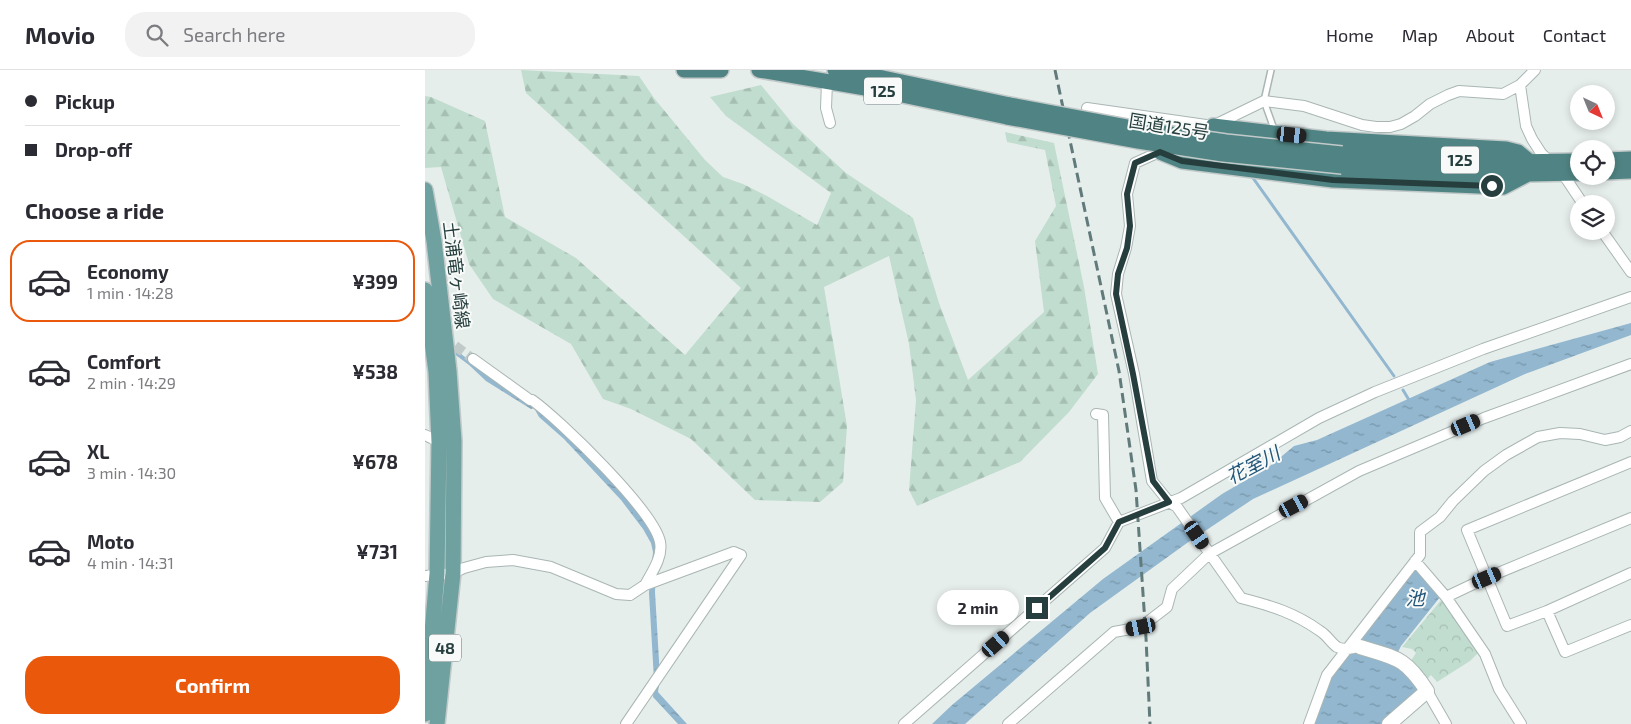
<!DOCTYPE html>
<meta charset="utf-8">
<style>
:root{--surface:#fff;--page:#f2f2f3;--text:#2b2b33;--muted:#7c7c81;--line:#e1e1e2;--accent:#ea580c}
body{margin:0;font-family:"Exo 2","Noto Sans JP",sans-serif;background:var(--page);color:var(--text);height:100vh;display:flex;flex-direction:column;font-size:19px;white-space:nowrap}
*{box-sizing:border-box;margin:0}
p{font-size:16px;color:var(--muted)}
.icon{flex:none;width:28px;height:28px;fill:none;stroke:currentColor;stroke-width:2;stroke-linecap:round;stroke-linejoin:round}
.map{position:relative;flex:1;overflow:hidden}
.side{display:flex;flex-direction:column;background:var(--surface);width:425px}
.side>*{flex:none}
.guide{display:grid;align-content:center;height:110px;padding:0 25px;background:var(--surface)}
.needle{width:32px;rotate:137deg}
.fabs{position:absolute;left:1145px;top:15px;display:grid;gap:10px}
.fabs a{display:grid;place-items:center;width:45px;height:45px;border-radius:50%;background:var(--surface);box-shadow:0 2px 8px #0003;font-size:25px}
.end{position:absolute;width:22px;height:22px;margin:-11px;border:6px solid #263f3e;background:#fff;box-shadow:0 0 0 2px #fff}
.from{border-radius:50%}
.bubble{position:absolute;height:35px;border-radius:18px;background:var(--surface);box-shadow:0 2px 8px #0003;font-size:16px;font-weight:700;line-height:35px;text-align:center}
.car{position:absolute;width:15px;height:30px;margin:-15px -8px;border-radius:6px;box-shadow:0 0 4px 1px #0007;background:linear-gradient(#222 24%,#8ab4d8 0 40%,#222 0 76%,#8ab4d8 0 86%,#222 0)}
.guide b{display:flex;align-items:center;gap:18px;height:48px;font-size:19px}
.guide b+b{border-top:1px solid var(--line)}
.guide i{width:12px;height:12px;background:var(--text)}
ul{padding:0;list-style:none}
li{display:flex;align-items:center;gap:15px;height:82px;margin:0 10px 8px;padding:0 15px;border:2px solid transparent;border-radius:20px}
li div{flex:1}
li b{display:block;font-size:19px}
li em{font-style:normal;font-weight:700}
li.on{border-color:var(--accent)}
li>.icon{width:45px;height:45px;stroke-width:1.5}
h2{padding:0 25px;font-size:22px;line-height:60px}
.action{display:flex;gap:10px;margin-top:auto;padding:10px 25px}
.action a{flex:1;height:58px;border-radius:20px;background:var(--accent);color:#fff;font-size:20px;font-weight:700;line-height:58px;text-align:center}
header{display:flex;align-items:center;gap:30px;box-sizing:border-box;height:70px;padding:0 25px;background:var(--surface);border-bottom:1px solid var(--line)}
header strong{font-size:24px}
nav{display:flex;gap:28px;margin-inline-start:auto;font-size:18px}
.search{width:350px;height:45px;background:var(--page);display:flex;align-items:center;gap:12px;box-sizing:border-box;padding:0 18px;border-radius:20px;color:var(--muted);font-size:19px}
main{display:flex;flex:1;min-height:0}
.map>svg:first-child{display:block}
.forest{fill:url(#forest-firs)}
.park{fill:url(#park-crowns)}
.water{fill:url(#water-ripples)}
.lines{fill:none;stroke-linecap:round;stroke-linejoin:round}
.stream{stroke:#92b7cf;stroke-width:3}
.minor-tunnel{stroke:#c0cbc9;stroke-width:10;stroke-dasharray:10 5;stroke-linecap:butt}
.service-casing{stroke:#a9b6b4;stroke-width:8}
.minor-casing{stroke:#a9b6b4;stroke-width:12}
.tertiary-casing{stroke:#a9b6b4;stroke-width:16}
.primary-casing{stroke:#c2c9c9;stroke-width:18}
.trunk-casing{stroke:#c2c9c9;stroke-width:18}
.service{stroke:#fff;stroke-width:5}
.minor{stroke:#fff;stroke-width:10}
.tertiary{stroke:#fff;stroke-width:14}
.primary{stroke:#6ea19f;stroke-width:15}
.trunk{stroke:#508484;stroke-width:15}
.rail{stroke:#617a7a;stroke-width:3;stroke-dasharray:10 5;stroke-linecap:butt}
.trunk-bridge-casing{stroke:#c2c9c9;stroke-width:18;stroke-linecap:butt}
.trunk-bridge{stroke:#508484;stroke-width:15}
.route{stroke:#263f3e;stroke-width:6}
.labels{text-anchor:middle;stroke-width:4;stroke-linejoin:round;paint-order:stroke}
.shield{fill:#f7faf9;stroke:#657776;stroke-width:1}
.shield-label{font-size:16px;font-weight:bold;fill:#263f3e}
.street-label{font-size:18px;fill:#263f3e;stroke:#f7faf9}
.water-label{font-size:19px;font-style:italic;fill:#235678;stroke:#f7faf9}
</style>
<header>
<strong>Movio</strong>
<div class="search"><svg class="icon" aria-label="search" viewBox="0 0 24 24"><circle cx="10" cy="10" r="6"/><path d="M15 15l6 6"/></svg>Search here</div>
<nav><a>Home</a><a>Map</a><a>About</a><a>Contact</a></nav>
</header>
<main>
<section class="side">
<div class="guide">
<b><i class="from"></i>Pickup</b>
<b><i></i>Drop-off</b>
</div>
<h2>Choose a ride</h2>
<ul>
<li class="on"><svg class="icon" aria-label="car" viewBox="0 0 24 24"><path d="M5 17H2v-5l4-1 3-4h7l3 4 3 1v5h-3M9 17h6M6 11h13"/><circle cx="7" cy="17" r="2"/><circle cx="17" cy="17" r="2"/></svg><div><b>Economy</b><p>1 min · 14:28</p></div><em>¥399</em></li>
<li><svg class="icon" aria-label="car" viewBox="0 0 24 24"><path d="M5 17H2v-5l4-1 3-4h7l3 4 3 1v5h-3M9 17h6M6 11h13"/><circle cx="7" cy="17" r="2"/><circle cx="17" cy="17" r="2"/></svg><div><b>Comfort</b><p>2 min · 14:29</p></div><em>¥538</em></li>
<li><svg class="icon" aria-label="car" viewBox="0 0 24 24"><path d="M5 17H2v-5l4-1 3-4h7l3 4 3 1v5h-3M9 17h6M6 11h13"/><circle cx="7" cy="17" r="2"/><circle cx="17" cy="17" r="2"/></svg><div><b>XL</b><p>3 min · 14:30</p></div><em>¥678</em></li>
<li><svg class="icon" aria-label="car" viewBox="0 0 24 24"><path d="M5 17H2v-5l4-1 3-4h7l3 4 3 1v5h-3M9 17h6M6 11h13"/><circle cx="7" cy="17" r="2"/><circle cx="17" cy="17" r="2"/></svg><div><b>Moto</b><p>4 min · 14:31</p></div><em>¥731</em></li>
</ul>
<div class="action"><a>Confirm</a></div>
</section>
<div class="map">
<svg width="1206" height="654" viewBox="0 0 1206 654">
<defs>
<pattern id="forest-firs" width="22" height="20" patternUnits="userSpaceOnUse" patternTransform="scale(1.25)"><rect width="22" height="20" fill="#c1ddcf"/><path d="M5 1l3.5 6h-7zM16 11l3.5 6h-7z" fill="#a6bfb3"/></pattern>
<pattern id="park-crowns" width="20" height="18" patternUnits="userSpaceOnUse" patternTransform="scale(1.25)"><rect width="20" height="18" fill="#c1ddcf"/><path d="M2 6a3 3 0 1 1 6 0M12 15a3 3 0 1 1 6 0" fill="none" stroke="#a6bfb3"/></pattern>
<pattern id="water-ripples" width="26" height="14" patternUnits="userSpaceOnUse" patternTransform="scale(1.25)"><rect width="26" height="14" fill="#92b7cf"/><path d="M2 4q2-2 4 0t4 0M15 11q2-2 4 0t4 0" fill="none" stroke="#7796a9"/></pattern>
</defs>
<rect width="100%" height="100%" fill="#e6eeec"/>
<path class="forest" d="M96 0 214 6 229 28 280 90 298 107 318 114 342 126 392 155 406 123 301 46 285 27 336 15 368 54 421 103 488 148 514 233 543 310 619 242 610 171 631 136 620 80 582 72 580 62 629 73 659 217 673 304 644 342 595 392 492 436 484 420 491 330 484 274 464 186 399 217 422 356 418 412 395 432 330 430 266 369 206 339 178 329 146 274 68 229 44 194 16 97 0 98V26L6 27 60 51 80 147 151 188 260 285 316 218 101 23Z"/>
<path class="park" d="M1017 529 1055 581 1045 591 1012 612 1006 605 999 612 983 595 991 583 987 579 977 577Z"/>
<path class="water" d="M1206 253V265L1100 304 828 429 762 473 665 543 540 654H507L527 635 678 509 797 424 845 396 869 376 892 370 1065 292Z
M0 257 64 305 119 343 201 426 224 456 232 471 230 522 235 608 233 622 262 654H253L228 627 229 610 224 523 228 482 226 473 218 459 196 430 139 369 114 347 109 338 106 339 61 311 44 295 0 262Z
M990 494 1015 527 976 576 971 586 925 577Z
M934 579 970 590 999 620 961 654H887L904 606 922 582Z"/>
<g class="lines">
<path class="stream" d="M828 108 969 306
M978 320 984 330"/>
<path class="minor-tunnel" d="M18 267 48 289"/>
<g class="service-casing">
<path id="service" d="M846 0 839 31 849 59"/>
</g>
<g class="minor-casing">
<path id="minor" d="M402 12 401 38 405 53
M1095 15 1101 56 1107 69 1116 83 1138 104 1158 134
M662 38 788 56
M767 66 839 31 879 36 937 55 951 57H965L976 54 990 46 1005 34 1023 25 1034 21 1078 24 1095 15 1110 0
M741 79 710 93 702 124 705 156 701 178 693 204 691 224 709 304 727 411 744 432 752 437 816 528C847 536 870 543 895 561 902 565 906 573 912 577 920 581 927 578 935 577
M1177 161 1206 202
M48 289 105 330H107C135 350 229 441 235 472 238 487 227 502 220 515
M0 365 14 372
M694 452 756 428 894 348 950 322 1058 279 1206 227
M990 491 1021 527 1061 508 1206 448
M1206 503 1122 541 1140 582 1206 555
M0 506 28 503 39 498 61 492 88 490 126 497 191 524 205 525 220 515 309 482 316 485 201 654
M1021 527 1060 584 1074 619 1096 654
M1122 541 1082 556 1042 460 1206 392
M1002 621 1021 654
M479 654 680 478 694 452 680 428 678 345 671 344
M583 654 689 562 716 557 742 537 747 519 784 484 934 401 1059 348 1206 294
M884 654 902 605 995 485V462L1015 447 1028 431 1059 401 1081 385 1113 367 1135 363 1155 364 1180 370 1195 367 1206 361"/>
</g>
<g class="tertiary-casing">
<path id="tertiary" d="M935 577C971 588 980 587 1002 621L964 654"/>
</g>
<g class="primary-casing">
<path id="primary" d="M0 120 9 171 24 301 29 371 28 503 12 654
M0 220 11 302 14 372 12 504 0 644"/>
</g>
<g class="trunk-casing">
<path id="trunk" d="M259 0H296
M334 0 458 21 582 47
M410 0 458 8 585 35
M788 56 901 69 1081 79 1093 82 1105 92
M735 82 757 91 908 110 1078 117 1103 104
M917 84 1086 92 1154 91
M1181 90 1206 89
M917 96 1103 104 1154 103
M1181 102 1206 101"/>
</g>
<use href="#service" class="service"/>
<use href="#minor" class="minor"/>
<use href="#tertiary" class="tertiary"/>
<use href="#primary" class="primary"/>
<use href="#trunk" class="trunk"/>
<path class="rail" d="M630 0 694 301 711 420 721 568 725 654"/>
<g class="trunk-bridge-casing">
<path id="trunk-bridge" d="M585 35 724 61 801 72 917 84
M582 47 713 71 798 84 917 96"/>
</g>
<use href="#trunk-bridge" class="trunk-bridge"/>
</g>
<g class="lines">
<path class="route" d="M612 538 680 478 694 452 744 432 728 411 708 304 691 224 693 204 702 178 705 156 702 124 710 93 735 82 757 91 908 110 1067 116"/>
</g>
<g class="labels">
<g class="shield">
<rect x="439" y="7.5" width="38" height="27" rx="4"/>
<rect x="1016" y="76.5" width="38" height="27" rx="4"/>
<rect x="4" y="564.5" width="32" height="27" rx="4"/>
</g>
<g class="shield-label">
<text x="458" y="27">125</text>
<text x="1035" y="96">125</text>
<text x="20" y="584">48</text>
</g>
<g class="street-label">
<text transform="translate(744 57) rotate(9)" y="6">国道125号</text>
<text transform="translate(31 205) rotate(83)" y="6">土浦竜ヶ崎線</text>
</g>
<g class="water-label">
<text transform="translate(828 395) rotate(-28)" y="7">花室川</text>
<text x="990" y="535">池</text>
</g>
</g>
</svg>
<div class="fabs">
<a><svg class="needle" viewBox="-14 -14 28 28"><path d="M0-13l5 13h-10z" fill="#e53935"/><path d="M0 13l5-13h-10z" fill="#7c7c81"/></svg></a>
<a><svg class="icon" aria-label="locate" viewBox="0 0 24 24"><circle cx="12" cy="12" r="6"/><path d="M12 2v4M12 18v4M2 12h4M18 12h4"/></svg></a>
<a><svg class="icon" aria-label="layers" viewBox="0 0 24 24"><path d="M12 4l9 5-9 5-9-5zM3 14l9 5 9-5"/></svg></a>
</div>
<i class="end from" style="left:1067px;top:116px"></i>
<i class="end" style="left:612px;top:538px"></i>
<div class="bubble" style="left:512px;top:520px;width:82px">2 min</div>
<i class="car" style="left:867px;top:65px;rotate:96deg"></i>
<i class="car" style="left:1041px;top:355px;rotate:67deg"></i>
<i class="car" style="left:869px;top:436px;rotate:62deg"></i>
<i class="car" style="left:772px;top:465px;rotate:145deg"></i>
<i class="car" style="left:1062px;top:508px;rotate:67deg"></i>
<i class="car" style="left:716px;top:557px;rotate:259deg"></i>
<i class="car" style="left:571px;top:574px;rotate:49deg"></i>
</div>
</main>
